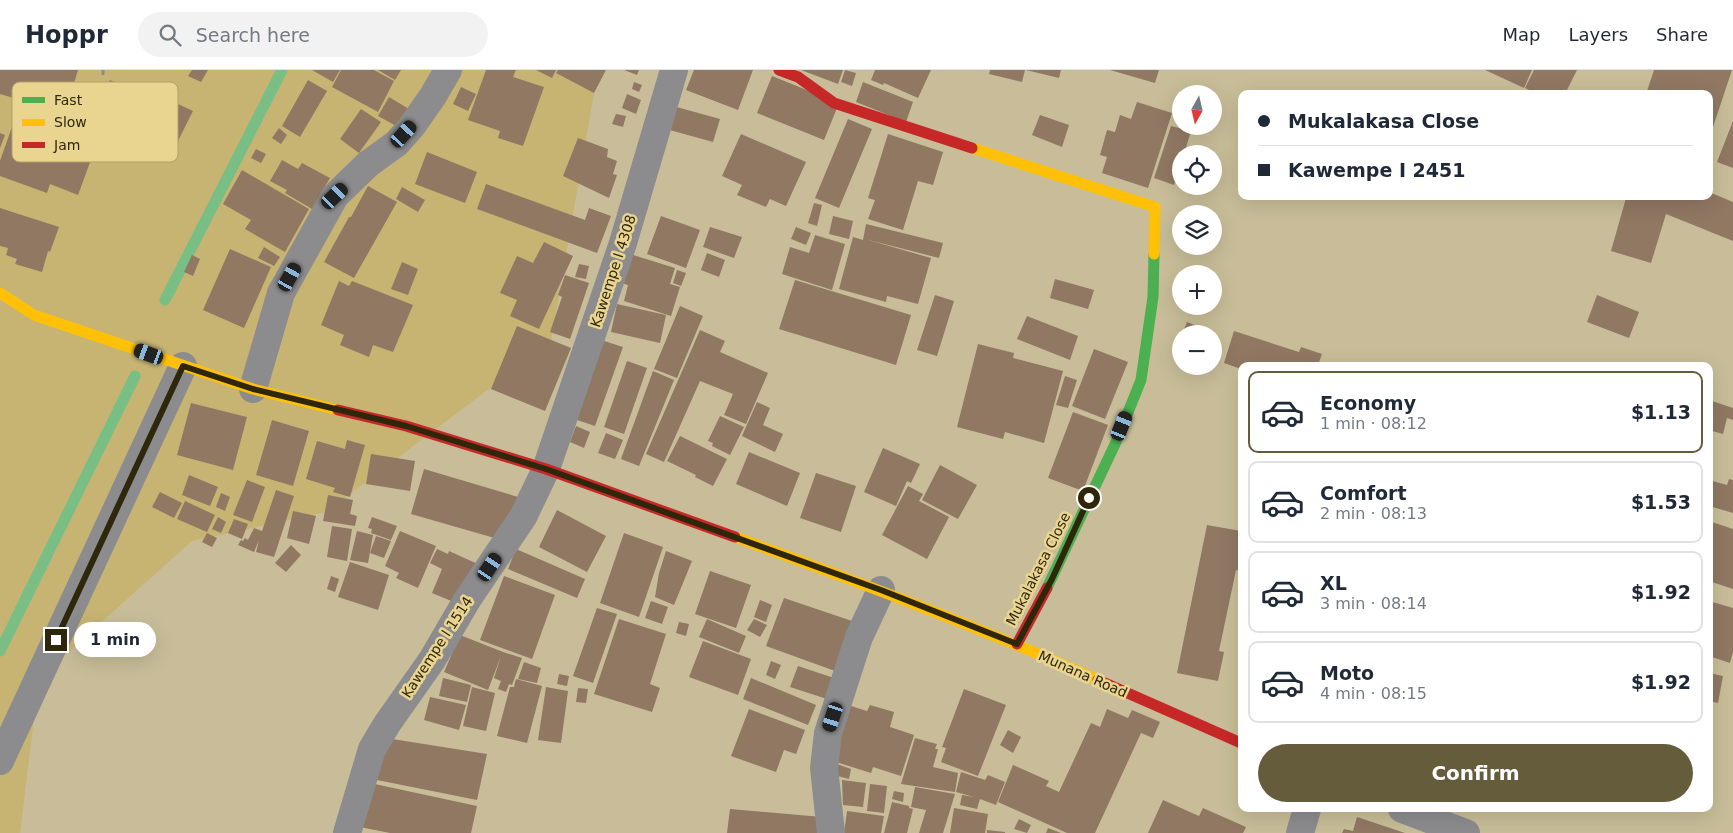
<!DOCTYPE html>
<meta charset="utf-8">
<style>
:root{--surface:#fff;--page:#f2f2f3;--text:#1f2937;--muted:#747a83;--line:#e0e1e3;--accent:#655c3c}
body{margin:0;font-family:"DejaVu Sans",sans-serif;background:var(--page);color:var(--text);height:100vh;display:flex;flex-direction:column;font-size:19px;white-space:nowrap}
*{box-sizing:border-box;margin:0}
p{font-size:16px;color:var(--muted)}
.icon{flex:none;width:28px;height:28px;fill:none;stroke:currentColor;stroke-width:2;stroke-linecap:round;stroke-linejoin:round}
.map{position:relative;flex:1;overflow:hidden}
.details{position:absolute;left:1238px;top:292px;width:475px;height:450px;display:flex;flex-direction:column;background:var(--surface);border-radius:10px;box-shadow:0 5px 20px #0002}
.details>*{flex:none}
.hud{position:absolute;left:1238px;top:20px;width:475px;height:110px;border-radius:10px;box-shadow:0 5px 20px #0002;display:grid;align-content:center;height:110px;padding:0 20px;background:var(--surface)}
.needle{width:32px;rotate:188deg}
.fabs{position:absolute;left:1172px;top:15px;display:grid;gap:10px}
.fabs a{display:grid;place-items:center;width:50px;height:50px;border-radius:50%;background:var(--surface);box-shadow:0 5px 20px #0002;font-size:25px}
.end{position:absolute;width:22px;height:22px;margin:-11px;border:6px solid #2f270b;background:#fff;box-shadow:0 0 0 2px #fff}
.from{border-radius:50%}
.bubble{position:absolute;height:35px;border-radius:18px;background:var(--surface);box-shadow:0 5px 20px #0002;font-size:16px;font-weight:700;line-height:35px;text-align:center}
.car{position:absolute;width:15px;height:30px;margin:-15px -8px;border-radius:6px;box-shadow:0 0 4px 1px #0007;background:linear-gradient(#222 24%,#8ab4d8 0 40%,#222 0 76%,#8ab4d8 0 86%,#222 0)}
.hud b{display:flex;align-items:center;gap:18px;height:48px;font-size:19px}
.hud b+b{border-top:1px solid var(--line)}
.hud i{width:12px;height:12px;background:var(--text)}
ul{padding:9px 0 0;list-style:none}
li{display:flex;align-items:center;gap:15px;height:82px;margin:0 10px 8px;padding:0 10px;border:2px solid var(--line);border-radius:10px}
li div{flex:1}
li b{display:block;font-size:19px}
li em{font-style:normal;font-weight:700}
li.on{border-color:var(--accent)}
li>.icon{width:45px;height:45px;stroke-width:1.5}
.primary-button{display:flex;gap:10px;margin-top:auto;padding:10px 20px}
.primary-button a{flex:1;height:58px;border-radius:30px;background:var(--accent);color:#fff;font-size:20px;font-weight:700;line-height:58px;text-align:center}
header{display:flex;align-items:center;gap:30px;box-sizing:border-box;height:70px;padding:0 25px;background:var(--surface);border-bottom:1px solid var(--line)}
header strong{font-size:24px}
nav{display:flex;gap:28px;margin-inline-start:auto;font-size:18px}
.search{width:350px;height:45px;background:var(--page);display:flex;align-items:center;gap:12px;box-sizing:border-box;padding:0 18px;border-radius:28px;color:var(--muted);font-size:19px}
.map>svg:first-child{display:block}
.green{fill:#c7b473}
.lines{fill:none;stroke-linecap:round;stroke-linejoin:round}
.stream{stroke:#78be85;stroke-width:11}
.building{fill:#907863}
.path{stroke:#8d8c84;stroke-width:3;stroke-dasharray:5 2.5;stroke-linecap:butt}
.street{stroke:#8c8c8e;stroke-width:28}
.fast{stroke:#4caf50;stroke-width:11}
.slow{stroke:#ffc107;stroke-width:11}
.jam{stroke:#c62828;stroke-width:11}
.route{stroke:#2f270b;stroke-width:6}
.labels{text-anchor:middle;stroke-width:5;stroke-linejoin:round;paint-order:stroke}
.street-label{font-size:14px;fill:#2f270b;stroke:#ead590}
.key{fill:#ead590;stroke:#b2a168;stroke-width:1}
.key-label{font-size:14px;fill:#2f270b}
</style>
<header>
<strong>Hoppr</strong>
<div class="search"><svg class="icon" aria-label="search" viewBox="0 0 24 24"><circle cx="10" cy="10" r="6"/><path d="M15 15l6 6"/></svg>Search here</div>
<nav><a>Map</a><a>Layers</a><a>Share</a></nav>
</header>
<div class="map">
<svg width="1733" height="763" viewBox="0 0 1733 763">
<rect width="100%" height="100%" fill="#c8bd98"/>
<path class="green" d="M0 0H598L551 272 326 442 192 471 39 608 20 763H0Z"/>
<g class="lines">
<path class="stream" d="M165 230 282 0
M0 581 135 306"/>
</g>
<path class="building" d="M0 0H78L65 43 0 24Z
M192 0H208L201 12 188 6Z
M312 0H340L333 12Z
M341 0H374L394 11 378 42 332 17Z
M378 0H401L395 10Z
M486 0H516L513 7 544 17 523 76 498 68 500 61 468 50Z
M536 0H556L552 8Z
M558 0H606L594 23 556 3Z
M624 0H639L637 5Z
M694 0H753L738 40 686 20Z
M801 0H843L838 14Z
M845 0 856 3 852 16 841 12Z
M875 0H931L918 28 884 13 883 15 871 10Z
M990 0H1025L1022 12 989 4Z
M1026 0H1061L1059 8Z
M1110 0H1159L1155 13Z
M1485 0H1532L1524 18Z
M1534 0H1577L1565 24H1537L1525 18Z
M1654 0H1732L1709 69V24H1646Z
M772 6 839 33 824 70 757 43Z
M110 10 147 28 124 76 86 58Z
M308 10 327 21 300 67 282 56Z
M634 12 642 15 639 22 632 19Z
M863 12 913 32 906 52 856 32Z
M461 17 476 24 468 41 453 34Z
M627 24 641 30 636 44 622 38Z
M389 27 409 39 398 57 378 46Z
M165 28 193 41 169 89 141 75Z
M1137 32 1172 43 1148 118 1102 103 1107 87 1100 85 1107 60 1115 62 1120 45 1131 49Z
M673 36 720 49 713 72 666 59Z
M361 39 381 52 359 83 340 69Z
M616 44 626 46 623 57 612 54Z
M1040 45 1069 55 1062 77 1032 65Z
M848 49 872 59 839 138 815 128Z
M14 51 50 64 51 62 95 79 78 125 50 114 47 123 0 106V91Z
M1733 51V98L1717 92Z
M1171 56 1191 61 1184 84H1181V91L1174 115 1154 108Z
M279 58 287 65 281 74 272 68Z
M0 63 5 65 0 78Z
M741 64 806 92 786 136 770 129 766 137 737 125 742 115 722 106Z
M888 64 943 82 933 115 918 111 903 160 868 149 875 130 868 128Z
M578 68 608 79 607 87 617 91 613 104 617 105 609 128 563 106Z
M256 79 266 84 261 93 251 88Z
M427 82 477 102 465 133 415 114Z
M282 90 298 99 302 93 330 108 312 139 285 123 287 120 270 111Z
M242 100 309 139 285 182 245 159 251 150 223 134Z
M486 114 585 150 589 138 611 146 597 183 477 139Z
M368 116 397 132 354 208 324 192 349 147H351Z
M402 117 425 130 418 142 396 129Z
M1709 122 1733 132V171L1666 144 1651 193 1611 181 1626 128 1623 126H1709Z
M814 133 822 135 817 156 808 153Z
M0 138 59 157 50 182 48 181 42 202 15 194 17 189 6 185 8 178 0 176Z
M661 146 700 160 686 198 647 184Z
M833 146 853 151 849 169 829 164Z
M866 154 943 173 939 188 865 169 931 188 918 234 887 226 886 232 839 219 853 167 863 170Z
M710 157 742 167 734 188 703 177Z
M796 157 811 163 806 175 791 169Z
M815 165 845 174 832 220 782 204 790 177 809 183Z
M544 172 573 186 539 259 510 246 517 230 500 223 517 186 533 193Z
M264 177 280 187 274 196 258 188Z
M230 179 271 197 244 258 203 240Z
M707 183 725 190 719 207 701 200Z
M630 184 675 198 670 214 680 217 671 246 624 231 628 215 621 213Z
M192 185 200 189 193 206 184 202Z
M402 192 418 199 408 225 391 219Z
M579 194 589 196 586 209 575 207Z
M677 200 686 203 681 216 673 213Z
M565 205 589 213 570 269 550 262 562 227 558 225Z
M1055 209 1094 220 1088 239 1050 228Z
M795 210 911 245 896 295 779 259Z
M339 211 349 216 352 211 413 235 393 282 373 275 369 287 340 275 344 265 321 255Z
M935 225 954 231 937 286 917 280Z
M1597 225 1639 242 1629 268 1587 252Z
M617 234 666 245 660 273 611 262Z
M680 236 703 246 677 308 654 299Z
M1027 246 1078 266 1070 290 1017 269Z
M1187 252 1207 260 1206 264H1182Z
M517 256 571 278 545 341 491 319Z
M700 260 725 271 720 282 768 303 746 354 724 345 733 324 700 311 664 392 646 384Z
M1234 261 1299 282 1301 277 1322 284 1318 295 1322 296H1241V299L1224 293Z
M601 270 623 277 595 356 574 349Z
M978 274 1014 283 1013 288 1063 301 1044 373 1005 362 1003 369 957 357Z
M1094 279 1128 292 1105 349 1072 336Z
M627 291 647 298 624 364 604 357Z
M653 301 674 310 639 396 621 389Z
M1065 306 1077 310 1068 338 1056 335Z
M1709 330 1733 338V350L1727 348 1723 364 1709 360Z
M757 332 770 338 763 355 783 364 775 382 742 366Z
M191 333 247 347 233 400 177 385Z
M1073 342 1108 355 1083 421 1048 408Z
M720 346 744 357 730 385 712 376 713 373 708 371Z
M272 350 309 361 293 416 256 405Z
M576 356 590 362 584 378 570 372Z
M606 363 623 370 615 389 598 383Z
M680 366 727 389 713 416 695 407 696 405 667 391Z
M347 370 365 375 350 427 333 422 335 418 306 409 317 371 345 379Z
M883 378 920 394 911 413 907 411 896 436 864 422Z
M749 382 800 403 787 436 736 414Z
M371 384 415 391 410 421 366 414Z
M940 395 977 415 958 449 922 430Z
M424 399 518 427 505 471 411 444Z
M816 403 856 416 841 462 800 448Z
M189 405 218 417 210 436 182 425Z
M1729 409 1733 410V443L1709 436V410L1727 415Z
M247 410 265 417 252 452 233 445Z
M908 416 923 424 919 431 949 447 927 489 882 465Z
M276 420 294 426 274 487 256 482 259 470 254 482 238 475 241 470 243 471 245 468 248 470 254 458 262 461Z
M160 422 182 433 174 448 152 437Z
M221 423 230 427 225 441 216 437Z
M328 425 353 430 350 444 357 446 355 456 323 451Z
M185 431 215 445 207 462 177 449Z
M557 440 606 466 587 502 539 477Z
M293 441 316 446 309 474 287 468Z
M218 447 226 452 221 463 212 459Z
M372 447 397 456 391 470 371 463 372 459 368 458Z
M234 449 248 454 242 469 228 463Z
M1709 451 1733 459V519L1709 511Z
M1207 455 1241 461V501L1236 500 1219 581 1224 582 1218 611 1177 603Z
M332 456 352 459 347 491 327 487Z
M357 461 373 465 368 493 350 490Z
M400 461 436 476 418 518 396 508 399 503 385 496Z
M207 463 217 468 212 477 202 472Z
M624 463 663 477 639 547 600 533Z
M376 466 391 471 384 488 370 483Z
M291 475 301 485 286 502 275 493Z
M437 479 448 484 449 481 480 495 456 533 432 523 442 499 430 493Z
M516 479 585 509 577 528 508 499Z
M666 481 692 491 674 535 655 527 659 503Z
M350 492 389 505 378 540 338 527Z
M710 501 751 515 736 558 695 544Z
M331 506 339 509 335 522 327 519Z
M504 506 555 525 532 589 480 570Z
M784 528 852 551 835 601 766 576Z
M760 530 772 535 766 552 754 547Z
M651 531 668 537 662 554 645 548Z
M1709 531 1733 538V582L1730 593 1709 586Z
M597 538 617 544 593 613 573 606Z
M619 549 666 564 650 614 660 618 652 642 594 624Z
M707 549 746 566 739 583 699 567Z
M754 549 767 555 760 567 747 560Z
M679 552 689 554 686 566 676 563Z
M460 565 503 582 522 588 512 615 509 614 506 622 498 619 501 611 494 608 501 586 488 620 444 602Z
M703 571 751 589 738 625 689 607Z
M771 591 781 595 775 609 766 605Z
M524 592 541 598 537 613 518 609Z
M798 596 834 608 827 629 790 617Z
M1709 603 1723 606 1718 633 1709 631Z
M559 604 569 606 567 616 557 614Z
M443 608 471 615 467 632 439 626Z
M751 608 816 635 808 655 743 629Z
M516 609 542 616 527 673 497 666 510 617H514Z
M472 617 495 623 486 661 463 656Z
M546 617 568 621 561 673 538 670Z
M578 618 588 619 586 633 576 632Z
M964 619 1006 635 978 706 941 692 946 678 942 677Z
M430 627 466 635 459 660 424 650Z
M870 635 894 642 890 657 914 665 901 706 873 697 871 703 833 691 851 636 867 641Z
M749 639 805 660 796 684 784 680 776 702 731 686Z
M1107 639 1128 648 1132 640 1160 652 1153 668 1141 663 1095 763H1067L998 732 1013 695 1049 711 1046 716 1059 722 1091 653 1100 657Z
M1008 660 1021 667 1013 683 1000 675Z
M386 668 487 684 477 730 377 710Z
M915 668 937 674 935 679H938L933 697 958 703 955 722 901 714Z
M834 693 851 699 849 709 834 705Z
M961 702 985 710 988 705 1005 712 996 735 980 729 977 739 960 735 962 725 974 727 956 722Z
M842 710 866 713 863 737 843 735Z
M370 713 477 736 471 763H390L360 757Z
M870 714 887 716 884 743 867 741Z
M915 717 955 724 943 763H919L926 740 911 737Z
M894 721 904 723 903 732 892 729Z
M1163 730 1199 746 1203 738 1246 757 1243 763H1148Z
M892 732 909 736V738L913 739 907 763H884Z
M954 738 988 744 985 763H950Z
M730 739 822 747 820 763H727Z
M847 741 884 746 881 763H844Z
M1357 747 1405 763H1342L1344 759 1353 761Z
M1019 749 1031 755 1027 763 1014 759Z
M1048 758 1061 763H1046Z
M987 760 1005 762V763H987Z"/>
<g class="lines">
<path class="path" d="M103 5V0"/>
<path class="street" d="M253 319 281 223 335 126 368 94 397 73 412 56 433 26 448 0
M0 691 183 296
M1402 739 1466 763
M347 763 372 679 387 654 432 590 467 530 523 447 546 399 623 173 674 0
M831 763 824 698 828 663 859 567 881 520
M1300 763 1307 739"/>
<path class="fast" d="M1047 518 1116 372 1141 310 1153 227 1154 184"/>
<path class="slow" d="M972 78 1155 137 1154 184
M0 223 34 245 253 319 338 340
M735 467C858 512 979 557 1098 610"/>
<path class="jam" d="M779 0 798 7 834 33 972 78
M338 340 406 356 546 399 735 467
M1017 574 1047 518
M1098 610 1241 673"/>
</g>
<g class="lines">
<path class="route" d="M56 570 183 296 253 319 406 356 546 399 881 520 1017 574 1052 509 1089 428"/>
</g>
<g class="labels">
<g class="street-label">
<text transform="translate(613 201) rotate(-72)" y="5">Kawempe I 4308</text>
<text transform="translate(1038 499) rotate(-63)" y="5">Mukalakasa Close</text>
<text transform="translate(437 577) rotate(-57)" y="5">Kawempe I 1514</text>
<text transform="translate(1083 604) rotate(24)" y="5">Munana Road</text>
</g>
</g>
<rect x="12" y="12" width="166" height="80" rx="8" class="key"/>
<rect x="22" y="27" width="23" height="6" fill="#4caf50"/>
<rect x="22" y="49" width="23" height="7" fill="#ffc107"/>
<rect x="22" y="72" width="23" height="6" fill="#c62828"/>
<g class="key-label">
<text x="54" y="35">Fast</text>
<text x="54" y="57">Slow</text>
<text x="54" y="80">Jam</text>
</g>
</svg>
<div class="fabs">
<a><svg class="needle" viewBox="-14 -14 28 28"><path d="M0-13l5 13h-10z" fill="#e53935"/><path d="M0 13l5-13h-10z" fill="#747a83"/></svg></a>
<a><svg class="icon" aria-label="locate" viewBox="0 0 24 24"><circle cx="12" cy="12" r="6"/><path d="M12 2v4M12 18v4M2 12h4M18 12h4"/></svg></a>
<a><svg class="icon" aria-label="layers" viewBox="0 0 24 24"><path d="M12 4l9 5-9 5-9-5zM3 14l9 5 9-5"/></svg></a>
<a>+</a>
<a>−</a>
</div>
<i class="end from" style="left:1089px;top:428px"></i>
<i class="end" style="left:56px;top:570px"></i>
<div class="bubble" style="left:74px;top:552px;width:82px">1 min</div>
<i class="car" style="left:404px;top:64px;rotate:42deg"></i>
<i class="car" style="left:335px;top:126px;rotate:46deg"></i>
<i class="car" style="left:290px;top:207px;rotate:29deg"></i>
<i class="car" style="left:149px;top:284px;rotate:290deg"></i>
<i class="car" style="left:1122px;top:356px;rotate:22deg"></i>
<i class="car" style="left:490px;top:497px;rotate:34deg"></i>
<i class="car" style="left:833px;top:647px;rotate:198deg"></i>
<div class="hud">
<b><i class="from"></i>Mukalakasa Close</b>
<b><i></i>Kawempe I 2451</b>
</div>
<section class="details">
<ul>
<li class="on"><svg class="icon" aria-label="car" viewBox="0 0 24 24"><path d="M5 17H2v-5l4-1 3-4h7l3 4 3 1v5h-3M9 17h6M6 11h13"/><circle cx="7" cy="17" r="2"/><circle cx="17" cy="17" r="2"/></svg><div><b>Economy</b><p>1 min · 08:12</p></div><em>$1.13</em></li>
<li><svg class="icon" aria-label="car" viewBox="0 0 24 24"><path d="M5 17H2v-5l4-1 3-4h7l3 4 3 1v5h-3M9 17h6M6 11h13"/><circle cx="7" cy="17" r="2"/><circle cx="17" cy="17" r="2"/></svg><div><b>Comfort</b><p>2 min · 08:13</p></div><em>$1.53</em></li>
<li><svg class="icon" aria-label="car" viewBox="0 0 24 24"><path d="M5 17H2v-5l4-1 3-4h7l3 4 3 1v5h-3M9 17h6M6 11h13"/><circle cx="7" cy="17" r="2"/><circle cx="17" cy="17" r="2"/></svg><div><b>XL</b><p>3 min · 08:14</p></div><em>$1.92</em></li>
<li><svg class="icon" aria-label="car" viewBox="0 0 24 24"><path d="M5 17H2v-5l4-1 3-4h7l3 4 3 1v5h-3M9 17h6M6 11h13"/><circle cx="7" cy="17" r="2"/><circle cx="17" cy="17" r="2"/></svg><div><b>Moto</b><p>4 min · 08:15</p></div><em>$1.92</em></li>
</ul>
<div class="primary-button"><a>Confirm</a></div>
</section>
</div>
